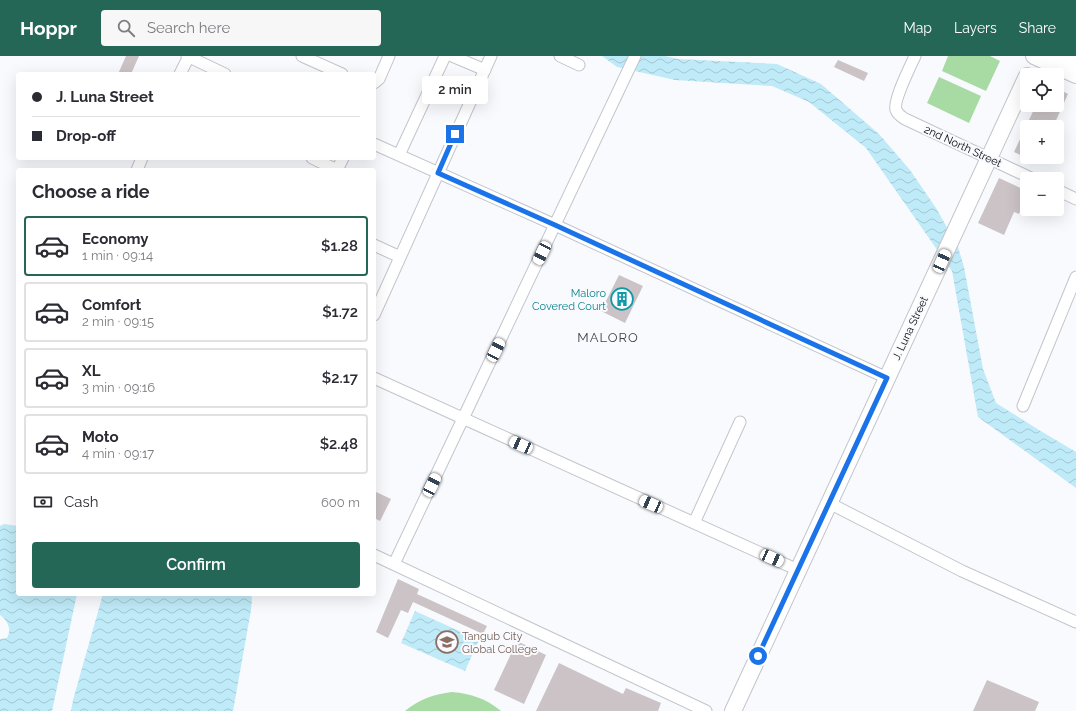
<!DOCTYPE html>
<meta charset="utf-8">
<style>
:root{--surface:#fff;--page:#f7f7f7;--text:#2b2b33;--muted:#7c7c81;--line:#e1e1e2;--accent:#256757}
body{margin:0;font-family:Raleway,sans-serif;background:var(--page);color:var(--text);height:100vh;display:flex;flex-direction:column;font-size:15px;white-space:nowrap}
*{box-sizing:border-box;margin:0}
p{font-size:13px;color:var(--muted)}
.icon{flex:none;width:22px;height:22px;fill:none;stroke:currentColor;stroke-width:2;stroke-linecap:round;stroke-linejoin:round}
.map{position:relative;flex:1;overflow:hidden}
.sheet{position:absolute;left:16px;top:112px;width:360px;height:428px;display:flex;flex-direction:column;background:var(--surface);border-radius:4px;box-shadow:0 4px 16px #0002}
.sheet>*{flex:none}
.banner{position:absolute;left:16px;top:16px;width:360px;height:88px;border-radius:4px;box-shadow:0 4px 16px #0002;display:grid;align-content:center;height:88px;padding:0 16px;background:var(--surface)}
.fabs{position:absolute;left:1020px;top:12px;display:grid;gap:8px}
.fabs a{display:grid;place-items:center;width:44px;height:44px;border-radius:4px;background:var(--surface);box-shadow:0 4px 16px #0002;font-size:20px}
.end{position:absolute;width:18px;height:18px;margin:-9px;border:5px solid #1a73e8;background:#fff;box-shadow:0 0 0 2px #fff}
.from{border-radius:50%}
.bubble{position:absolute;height:28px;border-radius:4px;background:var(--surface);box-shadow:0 4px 16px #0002;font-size:13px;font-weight:600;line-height:28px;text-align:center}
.car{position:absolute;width:12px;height:24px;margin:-12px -6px;border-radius:5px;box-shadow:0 0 3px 1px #0007;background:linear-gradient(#fff 24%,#345 0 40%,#fff 0 76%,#345 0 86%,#fff 0)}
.banner b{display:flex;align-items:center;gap:14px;height:38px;font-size:15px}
.banner b+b{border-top:1px solid var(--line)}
.banner i{width:10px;height:10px;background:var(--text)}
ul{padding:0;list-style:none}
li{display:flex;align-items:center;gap:12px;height:60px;margin:0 8px 6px;padding:0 8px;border:2px solid var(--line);border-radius:4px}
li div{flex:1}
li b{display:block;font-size:15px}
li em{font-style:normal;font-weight:600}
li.active{border-color:var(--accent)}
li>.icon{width:36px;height:36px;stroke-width:1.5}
h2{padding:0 16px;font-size:18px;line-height:48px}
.pay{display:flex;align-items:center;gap:10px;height:44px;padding:0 16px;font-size:15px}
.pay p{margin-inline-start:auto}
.primary-button{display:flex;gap:8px;margin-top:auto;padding:8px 16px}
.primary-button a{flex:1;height:46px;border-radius:4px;background:var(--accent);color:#fff;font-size:16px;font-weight:600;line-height:46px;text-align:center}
header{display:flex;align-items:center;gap:24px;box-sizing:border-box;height:56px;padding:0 20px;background:var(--accent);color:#fff}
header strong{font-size:19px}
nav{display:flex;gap:22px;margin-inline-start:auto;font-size:14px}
.search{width:280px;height:36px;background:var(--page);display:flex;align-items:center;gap:10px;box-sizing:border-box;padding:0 14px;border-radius:4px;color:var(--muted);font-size:15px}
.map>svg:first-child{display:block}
.pitch{fill:#a8daa4}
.water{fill:url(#water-waves)}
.building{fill:#cbc3c6}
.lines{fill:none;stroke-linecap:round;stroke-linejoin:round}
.street-casing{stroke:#c2c5cc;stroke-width:13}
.secondary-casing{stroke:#c2c5cc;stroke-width:18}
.street{stroke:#fff;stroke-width:11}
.secondary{stroke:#fff;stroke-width:16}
.route{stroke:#1a73e8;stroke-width:5}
.labels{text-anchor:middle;stroke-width:4;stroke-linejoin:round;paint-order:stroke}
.street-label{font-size:11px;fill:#0b0c0e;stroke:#f8fafe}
.culture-label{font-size:11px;fill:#0d838f;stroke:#f8fafe;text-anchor:end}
.education-label{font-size:11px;fill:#785e54;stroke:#f8fafe;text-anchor:start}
.quarter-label{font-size:13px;letter-spacing:1px;fill:#3f4147;stroke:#f8fafe}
</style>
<header>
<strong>Hoppr</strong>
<div class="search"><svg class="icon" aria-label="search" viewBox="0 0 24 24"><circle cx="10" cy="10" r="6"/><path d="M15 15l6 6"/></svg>Search here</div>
<nav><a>Map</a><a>Layers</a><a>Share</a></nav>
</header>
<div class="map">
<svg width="1076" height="655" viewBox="0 0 1076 655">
<defs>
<pattern id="water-waves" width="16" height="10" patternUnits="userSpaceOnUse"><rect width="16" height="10" fill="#bfeaf7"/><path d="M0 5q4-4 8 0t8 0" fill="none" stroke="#a3c8d3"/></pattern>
</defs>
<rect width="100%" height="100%" fill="#f8fafe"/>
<path class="pitch" d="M948 0H990L1000 5 986 35 942 15Z
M939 21 981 40 969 67 927 47Z
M452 636C472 638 485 642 501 655H405C420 643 434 638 452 636Z"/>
<path class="water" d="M602 0H665L678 3 777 8 821 28 879 78 910 114 936 152 958 191 964 211 983 313 996 347 1039 374 1076 396V432L978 361 952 215 866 92 809 46 772 30 675 24 617 11Z
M4 468 18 470V538H77L52 655H0V583L7 582C12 573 8 565 0 559V470Z
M103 538H251L252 543 251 554 233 655H71L73 644Z
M415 555 479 584 465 615 401 587Z"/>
<path class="building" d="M126 0H139L131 18H118Z
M838 4 868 17 864 25 834 11Z
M1057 32 1068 38 1053 71H1027V102L1014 96 1036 49H1057Z
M999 122 1027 135V140L1019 158 1014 156 1004 179 978 167Z
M619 219 643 230 625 267 601 255Z
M374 435 391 443 380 465 374 462Z
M398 523 419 533 417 538 487 570 483 578 413 546 408 557 401 554 388 582 376 576Z
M517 585 546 599 524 648 494 634Z
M559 607 623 638 626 632 661 647 658 655H536Z
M987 624 1039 646 1035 655H973Z"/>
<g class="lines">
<g class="street-casing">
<path id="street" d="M187 0 225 18
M302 0 342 18
M452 0 485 14
M560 0 579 9
M915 0C910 11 893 45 896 54 898 59 902 61 905 63L1033 123
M180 18 189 0
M374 27 379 23 389 0
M374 88 555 169 887 322
M399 99 445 0
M312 102 337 114
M137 114 142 102
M337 114 343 102
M1057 134 1076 143
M374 189 400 201
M374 259 491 0
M374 322 798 514
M1023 350 1076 221
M829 447 962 515 1076 566
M694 467 740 366
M374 499 706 655
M394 508 635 0"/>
</g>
<g class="secondary-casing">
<path id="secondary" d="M1034 0 1076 19
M1062 0 1076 6
M733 655 1027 20"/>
</g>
<use href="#street" class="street"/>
<use href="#secondary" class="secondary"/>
</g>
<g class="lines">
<path class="route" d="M455 78 438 117 555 169 887 322 758 600"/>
</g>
<defs>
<g id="building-ring" transform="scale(1.15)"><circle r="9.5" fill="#f8fafe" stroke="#0f9aa8" stroke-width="1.5"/><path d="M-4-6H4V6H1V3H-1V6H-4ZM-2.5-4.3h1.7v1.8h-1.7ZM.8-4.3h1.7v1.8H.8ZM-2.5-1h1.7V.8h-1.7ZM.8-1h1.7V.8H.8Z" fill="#0f9aa8"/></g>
<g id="university-ring" transform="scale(1.15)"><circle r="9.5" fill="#f8fafe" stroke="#8d6e63" stroke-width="1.5"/><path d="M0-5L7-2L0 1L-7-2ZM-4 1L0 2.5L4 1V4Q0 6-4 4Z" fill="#8d6e63"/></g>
</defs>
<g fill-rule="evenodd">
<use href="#building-ring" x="622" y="243"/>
<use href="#university-ring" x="447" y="586"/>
</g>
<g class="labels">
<g class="street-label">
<text transform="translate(963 90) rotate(25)" y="4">2nd North Street</text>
<text transform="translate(910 272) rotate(-65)" y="4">J. Luna Street</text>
</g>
<g class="culture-label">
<text x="606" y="241">Maloro<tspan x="606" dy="13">Covered Court</tspan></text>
</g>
<g class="education-label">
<text x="462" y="584">Tangub City<tspan x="462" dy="13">Global College</tspan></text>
</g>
<g class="quarter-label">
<text x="608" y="286">MALORO</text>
</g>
</g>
</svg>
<div class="fabs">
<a><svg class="icon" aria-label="locate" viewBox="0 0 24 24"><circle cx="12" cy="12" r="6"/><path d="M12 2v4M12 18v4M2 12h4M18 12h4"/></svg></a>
<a>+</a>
<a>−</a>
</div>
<i class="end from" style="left:758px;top:600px"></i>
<i class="end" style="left:455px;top:78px"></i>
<div class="bubble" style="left:422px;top:20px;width:66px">2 min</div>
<i class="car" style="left:542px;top:197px;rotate:206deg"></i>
<i class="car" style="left:942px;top:205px;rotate:24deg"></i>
<i class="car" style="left:496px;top:294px;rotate:26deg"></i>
<i class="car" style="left:521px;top:389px;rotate:294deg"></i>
<i class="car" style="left:432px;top:429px;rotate:26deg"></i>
<i class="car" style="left:651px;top:448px;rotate:294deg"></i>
<i class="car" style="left:772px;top:502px;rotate:114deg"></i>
<div class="banner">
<b><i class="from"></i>J. Luna Street</b>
<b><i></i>Drop-off</b>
</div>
<section class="sheet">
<h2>Choose a ride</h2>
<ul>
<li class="active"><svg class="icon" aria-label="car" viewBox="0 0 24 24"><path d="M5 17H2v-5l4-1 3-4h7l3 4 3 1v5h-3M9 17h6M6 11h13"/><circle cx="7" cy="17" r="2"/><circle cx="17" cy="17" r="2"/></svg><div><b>Economy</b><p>1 min · 09:14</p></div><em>$1.28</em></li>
<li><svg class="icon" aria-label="car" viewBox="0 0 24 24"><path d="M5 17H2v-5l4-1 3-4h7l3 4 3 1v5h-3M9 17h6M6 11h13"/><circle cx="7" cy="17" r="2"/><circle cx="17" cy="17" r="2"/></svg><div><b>Comfort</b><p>2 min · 09:15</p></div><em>$1.72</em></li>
<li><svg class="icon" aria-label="car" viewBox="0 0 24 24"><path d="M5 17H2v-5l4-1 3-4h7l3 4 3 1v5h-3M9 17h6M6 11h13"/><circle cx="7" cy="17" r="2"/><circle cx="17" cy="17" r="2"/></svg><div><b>XL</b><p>3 min · 09:16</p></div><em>$2.17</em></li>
<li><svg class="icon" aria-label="car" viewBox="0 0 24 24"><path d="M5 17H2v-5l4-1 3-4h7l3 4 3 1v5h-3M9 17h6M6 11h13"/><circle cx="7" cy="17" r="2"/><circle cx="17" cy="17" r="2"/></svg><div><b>Moto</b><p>4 min · 09:17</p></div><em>$2.48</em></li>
</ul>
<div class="pay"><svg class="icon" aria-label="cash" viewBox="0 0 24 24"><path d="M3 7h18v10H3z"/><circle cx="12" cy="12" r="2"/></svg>Cash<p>600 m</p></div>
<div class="primary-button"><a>Confirm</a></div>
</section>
</div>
